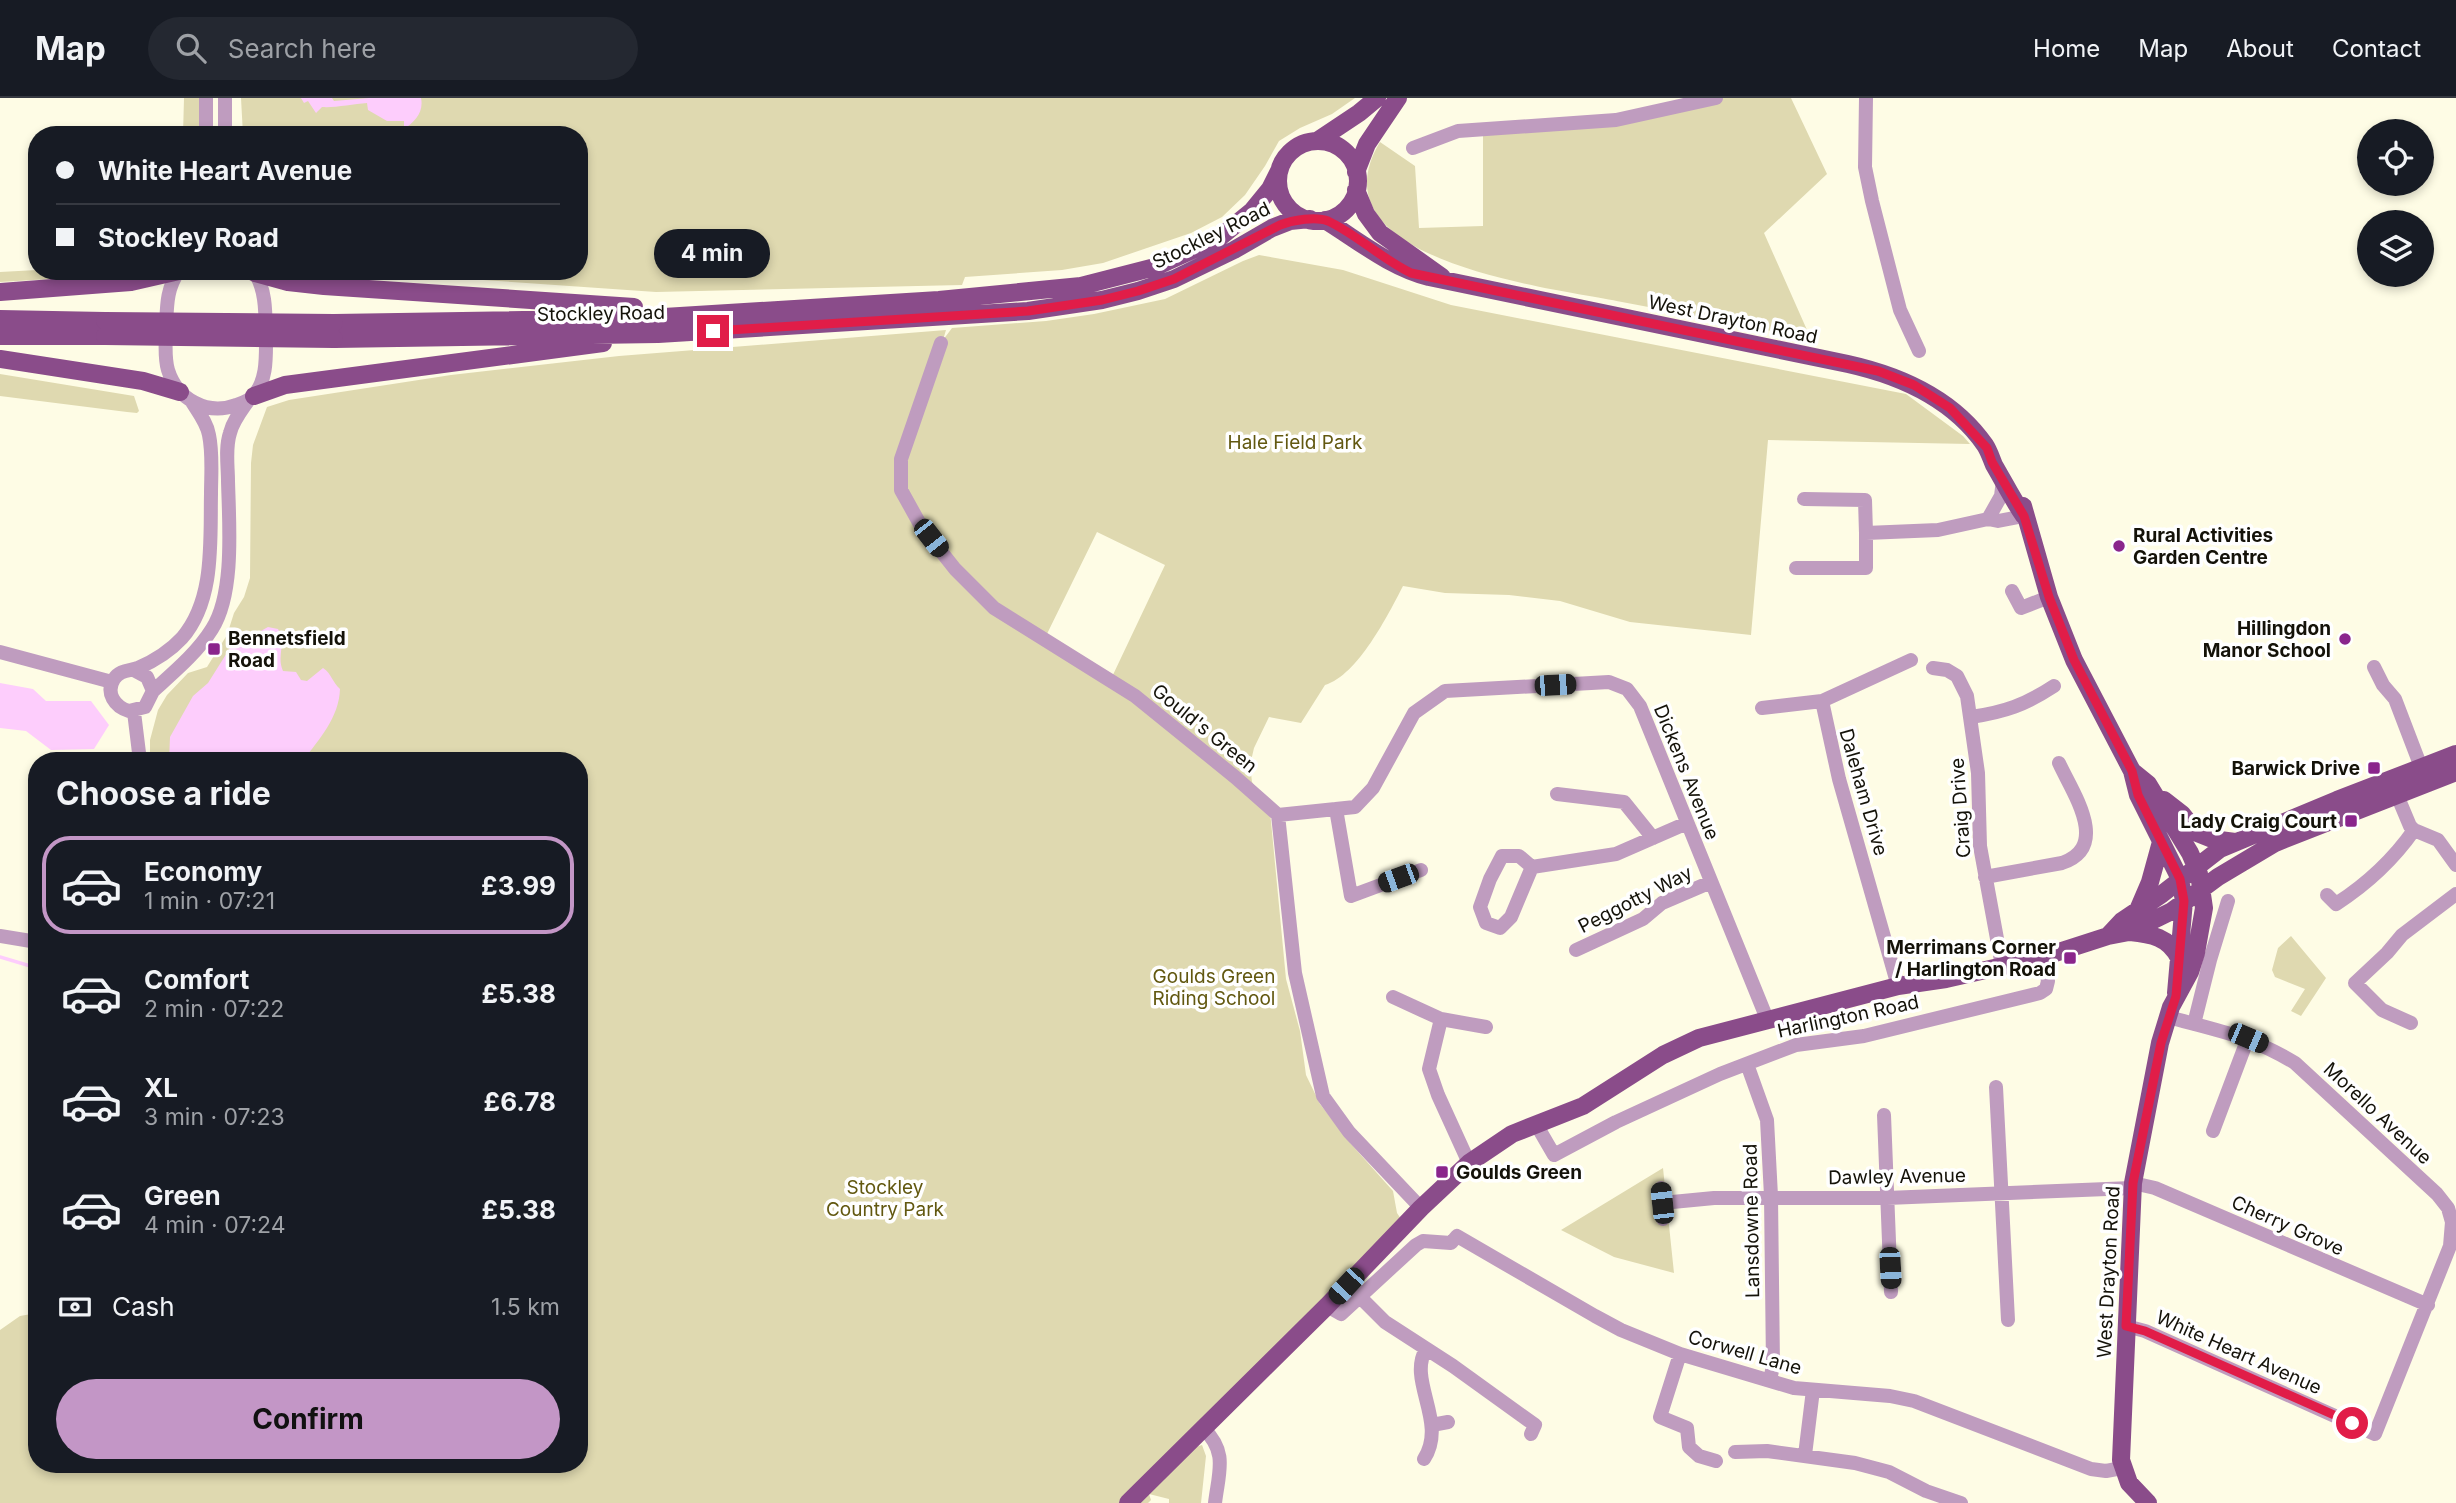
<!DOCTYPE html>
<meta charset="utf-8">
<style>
:root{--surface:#171b24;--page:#242831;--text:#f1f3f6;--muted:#9ea1a6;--line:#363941;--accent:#c396c6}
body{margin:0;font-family:Inter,sans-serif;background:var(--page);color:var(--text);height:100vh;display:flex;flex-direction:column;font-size:26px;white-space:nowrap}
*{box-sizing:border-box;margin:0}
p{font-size:23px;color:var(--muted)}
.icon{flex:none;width:38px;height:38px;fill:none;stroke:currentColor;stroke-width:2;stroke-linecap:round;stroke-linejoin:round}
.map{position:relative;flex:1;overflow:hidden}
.side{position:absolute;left:28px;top:654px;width:560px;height:721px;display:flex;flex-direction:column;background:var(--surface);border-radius:28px;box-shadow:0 4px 10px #0003}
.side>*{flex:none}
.hud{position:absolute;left:28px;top:28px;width:560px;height:154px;border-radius:28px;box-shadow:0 4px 10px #0003;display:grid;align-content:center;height:154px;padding:0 28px;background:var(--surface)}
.fabs{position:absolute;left:2357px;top:21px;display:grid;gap:14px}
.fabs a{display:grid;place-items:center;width:77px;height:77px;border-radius:50%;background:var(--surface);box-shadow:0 4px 10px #0003;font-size:35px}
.end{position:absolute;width:32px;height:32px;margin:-16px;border:9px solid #e11d48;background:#fff;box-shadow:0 0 0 4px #fff}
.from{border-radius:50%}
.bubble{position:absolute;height:49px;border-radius:24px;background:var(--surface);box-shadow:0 4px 10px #0003;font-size:23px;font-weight:700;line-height:49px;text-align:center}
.car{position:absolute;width:21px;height:42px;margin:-21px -10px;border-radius:9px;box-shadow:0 0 5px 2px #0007;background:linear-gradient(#222 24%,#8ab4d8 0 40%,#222 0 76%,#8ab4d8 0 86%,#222 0)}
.hud b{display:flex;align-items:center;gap:24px;height:66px;font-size:26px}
.hud b+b{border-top:2px solid var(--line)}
.hud i{width:18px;height:18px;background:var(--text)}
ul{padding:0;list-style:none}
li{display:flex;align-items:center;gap:21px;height:98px;margin:0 14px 10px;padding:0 14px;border:4px solid transparent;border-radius:28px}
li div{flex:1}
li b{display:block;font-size:26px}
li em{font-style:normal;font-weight:700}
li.selected{border-color:var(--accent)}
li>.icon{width:63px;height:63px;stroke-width:1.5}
h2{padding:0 28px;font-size:32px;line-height:84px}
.pay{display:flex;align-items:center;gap:18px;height:77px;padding:0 28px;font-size:26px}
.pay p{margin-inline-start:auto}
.cta{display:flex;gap:14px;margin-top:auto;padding:14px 28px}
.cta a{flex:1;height:80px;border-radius:42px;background:var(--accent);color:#111;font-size:28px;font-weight:700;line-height:80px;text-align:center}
header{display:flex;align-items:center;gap:42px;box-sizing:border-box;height:98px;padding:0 35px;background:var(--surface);border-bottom:2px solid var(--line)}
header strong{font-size:33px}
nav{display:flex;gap:38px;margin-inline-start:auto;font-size:24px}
.search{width:490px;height:63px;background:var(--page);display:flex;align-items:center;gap:18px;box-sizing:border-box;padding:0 24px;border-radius:38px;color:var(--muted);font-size:26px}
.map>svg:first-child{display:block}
.green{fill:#dfd9b0;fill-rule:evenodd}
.water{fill:#fdcdfc}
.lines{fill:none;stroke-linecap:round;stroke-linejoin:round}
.stream{stroke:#fdcdfc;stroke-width:3.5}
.minor{stroke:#bf9cbf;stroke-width:14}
.major{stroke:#8a4c8a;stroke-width:18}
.major-bridge{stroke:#8a4c8a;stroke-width:18}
.route{stroke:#e11d48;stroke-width:9}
.poi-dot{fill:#8a258c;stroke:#fff;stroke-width:2.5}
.labels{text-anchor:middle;stroke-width:7;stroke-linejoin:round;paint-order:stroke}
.street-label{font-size:19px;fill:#141209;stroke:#fff}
.park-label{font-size:19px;fill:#625810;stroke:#fff}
.poi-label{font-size:19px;font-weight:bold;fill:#141209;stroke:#fff;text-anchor:end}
</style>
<header>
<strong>Map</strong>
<div class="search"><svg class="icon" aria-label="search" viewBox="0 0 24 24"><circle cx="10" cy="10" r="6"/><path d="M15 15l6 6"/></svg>Search here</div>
<nav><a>Home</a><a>Map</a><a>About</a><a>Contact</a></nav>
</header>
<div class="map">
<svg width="2456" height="1405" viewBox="0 0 2456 1405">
<rect width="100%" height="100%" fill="#fefce5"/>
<path class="green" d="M184 0H200L199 37H183Z
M241 0H1355L1332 16 1300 30 1279 43 1265 68 1245 97 1222 119 1191 135 1103 165 1062 172 965 179 962 187 656 194 483 182H441L355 173H579V37H243Z
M1716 0H1791L1827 76 1764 135 1811 241C1748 228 1685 216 1622 204 1554 190 1308 164 1380 44L1415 68 1419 130 1483 128V31L1616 22Z
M1259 157 1343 172 1451 207 1906 296 1963 338 1970 346 1768 342 1751 537 1630 524 1560 503 1509 497 1445 495 1403 488C1388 517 1358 577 1325 587L1301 625 1269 619 1254 650 1250 667 1252 684 1270 713 1286 881 1300 933 1306 977 1320 1006 1351 1046 1393 1093 1397 1115 1405 1127 1128 1405H0V1232L20 1218 37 1215V1367H579V663H150V642L158 612 167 597 188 575 207 569 227 537 234 515 244 499 250 480 251 365 253 347 267 309 289 302 451 277 619 258 946 232 943 242 952 230 1046 223 1094 216 1165 201 1243 163ZM1097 434 1165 467 1111 581 1044 542Z
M37 172V173H111L67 180 0 184V174Z
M0 276 134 298 139 313 137 315 127 314 0 298Z
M2291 838 2326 880 2301 918 2291 913 2305 891 2275 879 2272 872 2278 850Z
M1663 1070 1674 1175 1614 1159 1561 1132Z
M1202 1347 1206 1358 1201 1405H1169V1401L1149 1396 1151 1402 1148 1405H1134L1196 1349Z"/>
<path class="water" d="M301 0H332L334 3 369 0H421C424 14 415 24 404 31V23H387L368 12 367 5C353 6 334 10 322 9L316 15 308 3 304 5Z
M268 529 278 531C287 545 276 558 283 573L296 574 301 582 307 583 323 570C332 576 332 584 340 591 339 620 319 641 303 663H169L170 639 193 598 208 585 230 550Z
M0 585 33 591 46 603H91L109 627 94 651 51 652 26 633 0 630Z"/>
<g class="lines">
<path class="stream" d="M0 859 37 870"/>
<path class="minor" d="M225 0V37
M1866 0 1865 69 1872 103 1900 212 1919 253
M206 37V0
M1413 50 1458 33 1616 22 1716 0
M179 173C166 191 167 209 166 230 166 244 164 259 168 272 177 301 207 318 236 307 242 305 250 303 254 297 266 283 266 263 266 246 265 221 268 195 254 173
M941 245 901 361V392L921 428 955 471 994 510 1135 598 1235 679 1278 717 1295 875 1323 998 1349 1034 1421 1110
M1804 401 1865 402 1866 435
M1988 421 2001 398 2003 382
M1796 470H1866V435L1938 432 1988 421 1998 423 2024 418
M2012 493 2021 510 2049 499
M0 554 112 584
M2374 569 2383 587 2395 601 2421 669
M1933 570 1947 572 1957 578 1967 598 1978 675 1980 748 2002 868
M134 572 147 579 153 593 145 609 129 613C115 609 105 595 114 581 120 572 129 573 138 570 154 563 170 553 182 540 215 502 210 443 211 396 211 377 213 356 209 337 207 325 199 315 192 304
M153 593C174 574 197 555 212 531 235 495 229 425 228 383 228 368 225 350 230 335 233 323 241 313 248 303
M1762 610 1822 603
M134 614 140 663
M1971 619C2005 614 2025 607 2054 588
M1557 696 1624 704 1653 740
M2397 697 2410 728 2414 732 2438 742 2456 767
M1336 711 1351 798 1421 772
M1278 717 1355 709 1373 690 1414 615 1445 593 1609 584 1627 591 1640 608 1767 921
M1532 769 1511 819 1500 830 1486 825 1480 809 1490 781 1502 758H1519L1532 769 1616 756 1687 725
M1985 779 2062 765C2111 748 2072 694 2059 665
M2327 797 2336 806C2367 786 2393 762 2414 732
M0 838 37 844
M1576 852 1643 821 1662 805 1711 784
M1898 888 1839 681 1822 603 1911 562
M1393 899 1441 921 1429 971 1438 997 1469 1065
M1441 921 1486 929
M2411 925 2382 912 2355 885 2387 855 2402 837 2456 796
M2194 926 2210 862 2228 803
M1747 966 1767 1022 1771 1098 1773 1268 1770 1282
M1996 989 2008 1222
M1884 1017 1891 1194
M1536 1026 1554 1057 1616 1024 1720 976 1796 947 1864 938 2040 895 2046 891 2048 883 2043 859
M2213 1033 2248 940
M2133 1085 2155 1090 2428 1207
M1661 1090 1663 1121
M1662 1105 1714 1100H1887L2132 1090
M1360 1199 1385 1224 1453 1268 1535 1327 1531 1336
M1327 1208 1341 1216 1416 1147 1423 1143 1451 1145 1457 1138 1595 1218 1621 1232 1680 1256 1794 1290 1890 1298 1914 1303 2091 1371 2106 1373 2122 1370
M2126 1228 2145 1233 2375 1336 2450 1148 2452 1124 2448 1110 2437 1096 2295 965C2251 938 2216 932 2168 919
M1680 1256 1660 1319 1687 1330 1689 1349 1699 1358 1716 1363
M1432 1327 1448 1324
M1203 1330C1228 1354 1219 1373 1215 1405
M1735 1354 1767 1353 1855 1365 1889 1374 1926 1393 1961 1405
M1805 1357 1813 1292
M1424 1361C1448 1324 1407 1283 1426 1251"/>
<path class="major" d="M1317 43 1359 15 1377 0
M1278 83a40 40 0 1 1 80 0a40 40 0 1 1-80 0Z
M1356 74 1367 46 1398 0
M1356 92 1366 116 1380 135 1442 179
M1325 122C1359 143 1390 169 1429 179L1848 266C1902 278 1953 301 1985 347 1989 353 1991 360 1994 367 2004 384 2013 402 2024 418
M255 175 288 184 324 188 634 209
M0 194 131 184 179 173
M0 221 105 223
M334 225 648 220 939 202 1081 188 1155 169 1219 140 1252 113 1270 91 1279 73
M0 238H105
M334 241 658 236 1028 213 1102 202 1138 193 1174 181 1234 152 1272 130 1290 123 1310 121
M0 261 143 283 180 294
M254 298 285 287 603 245
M2023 408 2049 499 2074 562 2132 673 2138 697 2180 781 2184 803 2176 895
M2132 673 2148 686 2190 755 2199 776 2204 810 2196 855 2190 874 2171 909 2160 945 2133 1085 2121 1362 2129 1385 2148 1405
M2164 702 2182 716 2197 735 2212 741 2235 744
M2138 812 2150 784 2161 744
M2130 834C2151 836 2169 839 2179 860
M2108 838 2122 823 2162 796 2220 751 2337 702 2456 656
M1128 1405 1327 1208 1421 1110 1469 1065 1512 1036 1583 1008 1663 957 1699 940 1898 888 1946 881 2043 859 2108 838 2129 834 2172 813 2218 779 2275 745 2456 674"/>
<path class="major-bridge" d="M105 223 334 225
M105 238 334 241"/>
</g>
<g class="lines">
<path class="route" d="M713 233 1028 213 1102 202 1138 193 1174 181 1280 127C1293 122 1316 118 1328 123 1356 136 1382 161 1411 175L1878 273 1914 287 1950 310 1987 350 1992 364 2024 418 2049 499 2074 562 2132 673 2138 697 2180 781 2184 803 2176 898 2161 945 2133 1085 2126 1228 2145 1233 2352 1325"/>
</g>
<g class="poi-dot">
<circle cx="2119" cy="448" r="7"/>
<circle cx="2345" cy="541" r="7"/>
<rect x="207" y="544" width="14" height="14" rx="3.5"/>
<rect x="2367" y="663" width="14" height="14" rx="3.5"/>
<rect x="2344" y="716" width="14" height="14" rx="3.5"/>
<rect x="2063" y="853" width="14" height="14" rx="3.5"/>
<rect x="1435" y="1067" width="14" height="14" rx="3.5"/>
</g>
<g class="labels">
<g class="street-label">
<text transform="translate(1211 137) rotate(-26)" y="7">Stockley Road</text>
<text transform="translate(601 215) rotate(-1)" y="7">Stockley Road</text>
<text transform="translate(1733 221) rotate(12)" y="7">West Drayton Road</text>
<text transform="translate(1205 630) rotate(39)" y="7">Gould's Green</text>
<text transform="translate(1687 674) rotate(68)" y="7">Dickens Avenue</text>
<text transform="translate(1864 694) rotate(74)" y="7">Daleham Drive</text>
<text transform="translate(1960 710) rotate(-94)" y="7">Craig Drive</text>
<text transform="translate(1635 801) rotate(-27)" y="7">Peggotty Way</text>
<text transform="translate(1848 918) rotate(-12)" y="7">Harlington Road</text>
<text transform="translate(2378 1015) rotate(43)" y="7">Morello Avenue</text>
<text transform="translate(1897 1078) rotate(-1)" y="7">Dawley Avenue</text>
<text transform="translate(1751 1123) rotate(-91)" y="7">Lansdowne Road</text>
<text transform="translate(2288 1127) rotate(24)" y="7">Cherry Grove</text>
<text transform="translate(2108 1174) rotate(-87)" y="7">West Drayton Road</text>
<text transform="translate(1745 1254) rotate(16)" y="7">Corwell Lane</text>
<text transform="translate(2239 1254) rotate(24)" y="7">White Heart Avenue</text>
</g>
<g class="park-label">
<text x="1295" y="351">Hale Field Park</text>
<text x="1214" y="885">Goulds Green<tspan x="1214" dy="22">Riding School</tspan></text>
<text x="885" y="1096">Stockley<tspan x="885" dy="22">Country Park</tspan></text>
</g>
<g class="poi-label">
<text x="2133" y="444" text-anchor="start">Rural Activities<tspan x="2133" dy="22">Garden Centre</tspan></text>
<text x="2331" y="537">Hillingdon<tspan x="2331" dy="22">Manor School</tspan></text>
<text x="228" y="547" text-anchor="start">Bennetsfield<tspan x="228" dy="22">Road</tspan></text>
<text x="2360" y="677">Barwick Drive</text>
<text x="2337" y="730">Lady Craig Court</text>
<text x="2056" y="856">Merrimans Corner<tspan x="2056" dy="22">/ Harlington Road</tspan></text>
<text x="1456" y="1081" text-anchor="start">Goulds Green</text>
</g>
</g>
</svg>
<div class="fabs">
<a><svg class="icon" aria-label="locate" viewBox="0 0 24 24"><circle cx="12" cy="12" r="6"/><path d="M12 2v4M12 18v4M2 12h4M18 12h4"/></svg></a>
<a><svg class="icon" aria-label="layers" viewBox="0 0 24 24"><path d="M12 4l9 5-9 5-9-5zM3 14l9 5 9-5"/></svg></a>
</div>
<i class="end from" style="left:2352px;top:1325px"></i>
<i class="end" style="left:713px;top:233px"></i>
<div class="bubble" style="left:654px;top:131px;width:116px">4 min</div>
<i class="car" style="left:931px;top:440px;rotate:142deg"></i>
<i class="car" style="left:1555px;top:587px;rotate:87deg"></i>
<i class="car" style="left:1398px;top:780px;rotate:250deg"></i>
<i class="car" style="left:2248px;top:940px;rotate:113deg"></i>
<i class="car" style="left:1662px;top:1105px;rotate:354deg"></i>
<i class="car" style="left:1890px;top:1170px;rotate:177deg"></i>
<i class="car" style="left:1346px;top:1188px;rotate:223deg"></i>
<div class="hud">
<b><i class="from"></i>White Heart Avenue</b>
<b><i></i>Stockley Road</b>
</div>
<section class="side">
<h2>Choose a ride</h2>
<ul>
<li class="selected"><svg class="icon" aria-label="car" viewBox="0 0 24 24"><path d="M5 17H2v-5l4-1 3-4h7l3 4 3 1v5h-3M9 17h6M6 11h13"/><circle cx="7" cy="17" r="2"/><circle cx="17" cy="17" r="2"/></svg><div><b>Economy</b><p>1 min · 07:21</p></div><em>£3.99</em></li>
<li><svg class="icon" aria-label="car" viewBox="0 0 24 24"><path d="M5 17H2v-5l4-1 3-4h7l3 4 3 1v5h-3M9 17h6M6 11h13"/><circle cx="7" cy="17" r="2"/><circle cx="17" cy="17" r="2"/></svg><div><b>Comfort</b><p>2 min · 07:22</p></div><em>£5.38</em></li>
<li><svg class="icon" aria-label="car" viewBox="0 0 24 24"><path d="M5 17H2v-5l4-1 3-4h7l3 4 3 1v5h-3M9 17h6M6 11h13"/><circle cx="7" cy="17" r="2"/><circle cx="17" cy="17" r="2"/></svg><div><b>XL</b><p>3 min · 07:23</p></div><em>£6.78</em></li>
<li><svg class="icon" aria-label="car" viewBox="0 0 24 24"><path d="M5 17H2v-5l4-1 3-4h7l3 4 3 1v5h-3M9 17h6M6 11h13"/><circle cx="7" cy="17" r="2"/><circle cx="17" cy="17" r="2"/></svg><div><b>Green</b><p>4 min · 07:24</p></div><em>£5.38</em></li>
</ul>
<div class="pay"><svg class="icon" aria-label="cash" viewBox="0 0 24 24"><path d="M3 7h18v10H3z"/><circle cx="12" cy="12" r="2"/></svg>Cash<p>1.5 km</p></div>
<div class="cta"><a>Confirm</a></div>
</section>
</div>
